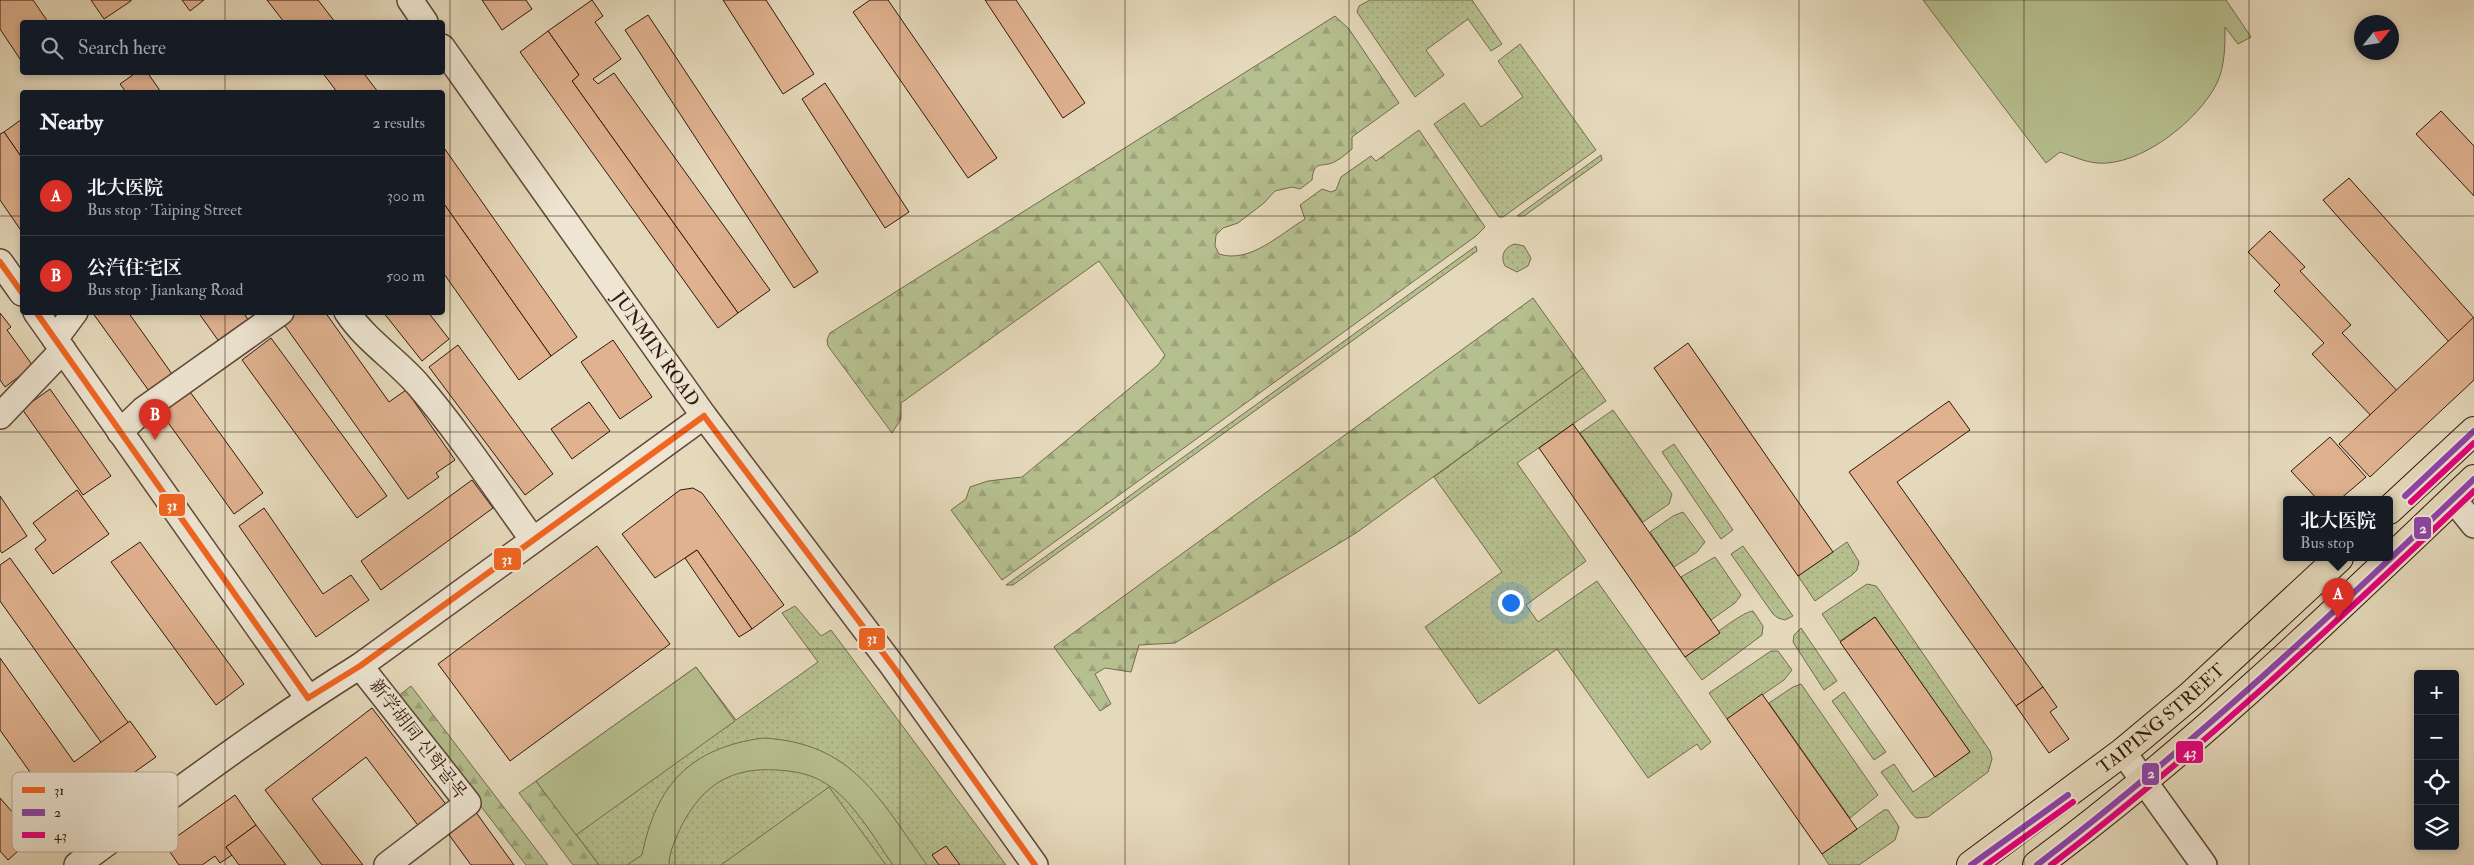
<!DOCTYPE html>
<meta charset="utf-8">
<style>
:root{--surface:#171b24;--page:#242831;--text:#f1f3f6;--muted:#9ea1a6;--line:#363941;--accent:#d93025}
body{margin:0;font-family:"IM FELL Double Pica","Noto Serif SC","Noto Serif KR",serif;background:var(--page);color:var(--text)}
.controls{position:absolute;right:15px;bottom:15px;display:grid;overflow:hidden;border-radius:5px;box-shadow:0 2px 8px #0003}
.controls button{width:45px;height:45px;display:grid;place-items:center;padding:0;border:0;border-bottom:1px solid var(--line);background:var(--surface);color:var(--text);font:25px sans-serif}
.compass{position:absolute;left:2354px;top:15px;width:45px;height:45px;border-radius:50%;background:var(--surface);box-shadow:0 2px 8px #0003;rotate:60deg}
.you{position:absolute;left:1510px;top:602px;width:18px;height:18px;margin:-12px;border:4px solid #fff;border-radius:50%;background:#1a73e8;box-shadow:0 0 0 8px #1a73e833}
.badge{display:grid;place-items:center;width:32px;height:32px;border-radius:50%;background:var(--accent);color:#fff;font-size:16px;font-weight:700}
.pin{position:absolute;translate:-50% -41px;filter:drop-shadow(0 1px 2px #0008)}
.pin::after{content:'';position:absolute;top:26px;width:18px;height:15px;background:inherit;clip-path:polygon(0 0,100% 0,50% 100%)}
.popup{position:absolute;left:2283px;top:496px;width:110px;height:65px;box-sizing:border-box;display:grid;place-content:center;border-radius:5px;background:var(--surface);filter:drop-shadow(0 1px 4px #0005);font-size:16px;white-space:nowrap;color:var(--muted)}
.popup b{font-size:19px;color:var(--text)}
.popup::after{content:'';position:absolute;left:50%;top:100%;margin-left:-10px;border:10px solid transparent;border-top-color:var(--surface)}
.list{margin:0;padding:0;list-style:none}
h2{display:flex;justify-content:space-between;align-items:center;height:65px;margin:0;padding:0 20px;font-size:21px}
h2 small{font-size:16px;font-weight:400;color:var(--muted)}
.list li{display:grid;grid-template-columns:32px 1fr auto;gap:15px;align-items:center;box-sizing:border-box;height:80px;padding:0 20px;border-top:1px solid var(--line)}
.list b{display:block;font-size:19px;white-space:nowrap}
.list p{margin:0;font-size:16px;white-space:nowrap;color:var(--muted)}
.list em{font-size:16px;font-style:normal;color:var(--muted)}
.icon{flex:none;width:28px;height:28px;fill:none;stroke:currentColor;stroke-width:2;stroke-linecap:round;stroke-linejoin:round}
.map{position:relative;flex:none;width:2474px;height:865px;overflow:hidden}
.search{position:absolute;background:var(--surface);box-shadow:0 2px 8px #0003;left:20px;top:20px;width:425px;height:55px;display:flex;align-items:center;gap:12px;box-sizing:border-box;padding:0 18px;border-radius:5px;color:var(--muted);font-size:19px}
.panel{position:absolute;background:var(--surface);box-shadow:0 2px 8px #0003;left:20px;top:90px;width:425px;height:225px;border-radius:5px}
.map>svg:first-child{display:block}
</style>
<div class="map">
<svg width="2474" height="865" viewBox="0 0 2474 865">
<defs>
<pattern id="grass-dots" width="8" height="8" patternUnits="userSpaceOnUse" patternTransform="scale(1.25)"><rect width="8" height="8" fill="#b6bf8f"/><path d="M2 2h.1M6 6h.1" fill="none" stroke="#9da37a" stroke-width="1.8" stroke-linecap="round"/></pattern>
<pattern id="forest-firs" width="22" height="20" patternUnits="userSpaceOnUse" patternTransform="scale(1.25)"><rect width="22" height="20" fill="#b6bf8f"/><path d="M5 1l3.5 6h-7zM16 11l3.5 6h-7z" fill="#9da37a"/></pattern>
</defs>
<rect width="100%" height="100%" fill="#e5d9bb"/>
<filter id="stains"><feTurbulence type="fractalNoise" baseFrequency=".004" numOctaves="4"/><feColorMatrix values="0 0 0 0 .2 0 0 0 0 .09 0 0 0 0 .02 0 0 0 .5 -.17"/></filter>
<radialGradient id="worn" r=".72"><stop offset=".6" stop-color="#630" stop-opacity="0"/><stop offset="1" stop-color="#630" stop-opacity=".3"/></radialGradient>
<g fill="url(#grass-dots)" stroke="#746b4e">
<polygon points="1370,0 1472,0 1502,44 1491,51 1468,19 1426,50 1444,75 1415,97 1357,12 1359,6"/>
<polygon points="1520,44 1596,150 1503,217 1499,217 1434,124 1464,103 1481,127 1523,97 1498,61"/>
<polygon points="1601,155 1602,160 1524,216 1517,216"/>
<path d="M 1515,244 L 1524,246 L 1531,258 L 1528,266 L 1517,272 L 1505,266 C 1500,256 1504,247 1515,244 Z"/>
<polygon points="1476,246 1477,251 1013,585 1006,585"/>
<polygon points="1583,368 1606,401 1517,463 1586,561 1526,605 1538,622 1597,581 1711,742 1701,750 1697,744 1648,778 1557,649 1479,704 1425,627 1502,572 1434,477"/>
<polygon points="1613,410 1672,494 1669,504 1643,522 1580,433"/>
<polygon points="1674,444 1733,530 1721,539 1662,452"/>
<polygon points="1683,512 1705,542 1697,552 1674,567 1650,532 1673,516"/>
<polygon points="1847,542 1859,562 1857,570 1852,575 1815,601 1798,576"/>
<polygon points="1743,546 1793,616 1785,620 1778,618 1773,614 1731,554"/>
<polygon points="1715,557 1741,595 1735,603 1711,620 1681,577"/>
<polygon points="1867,584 1876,586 1880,591 1990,751 1992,759 1988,772 1928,817 1916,818 1912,814 1881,772 1894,764 1913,792 1970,752 1875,617 1840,641 1822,614"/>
<polygon points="795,606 821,636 831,630 1006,865 599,865 536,781 696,667 736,720 818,662 782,613"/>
<path d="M 1753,611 L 1763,626 L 1762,635 L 1702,680 L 1685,657 C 1697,648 1742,611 1753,611 Z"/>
<polygon points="1801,628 1837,681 1824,690 1793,642 1794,635"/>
<polygon points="1771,651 1778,651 1792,670 1784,680 1727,719 1709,693"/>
<polygon points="1801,684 1878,795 1850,818 1769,703 1793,687"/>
<polygon points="1844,692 1886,752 1874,760 1832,701"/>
<polygon points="1884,810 1888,810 1899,827 1895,840 1859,865 1829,865 1822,854"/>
</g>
<g fill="url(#forest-firs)" stroke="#746b4e">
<path d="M 1335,16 L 1349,29 L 1399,103 L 1352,137 L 1352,149 C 1347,153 1342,158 1336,161 C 1323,169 1314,158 1312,180 L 1300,189 L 1292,187 L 1275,191 L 1264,203 L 1238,223 L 1223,228 L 1216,235 L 1215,246 L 1219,254 C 1250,264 1280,234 1305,219 L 1300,205 L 1322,189 L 1331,192 L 1336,190 L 1341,177 L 1371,156 L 1376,161 L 1419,130 L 1485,227 L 1476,236 L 1002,580 L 951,510 L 966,499 L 970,487 L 988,481 L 1022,477 L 1158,365 L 1165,355 L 1099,261 L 901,403 L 901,419 L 892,433 L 828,346 L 827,340 L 830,333 Z"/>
<polygon points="1533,298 1583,368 1356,533 1175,643 1139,645 1131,672 1105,668 1095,674 1111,704 1100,711 1054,647"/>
<polygon points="411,686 548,865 526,865 397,697"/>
<polygon points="536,781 599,865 573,865 519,793"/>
</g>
<g fill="#b6bf8f" stroke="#746b4e">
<path d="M 1923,0 L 2226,0 L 2251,37 L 2238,44 L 2225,27 C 2225,46 2225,66 2217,83 C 2199,120 2140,167 2097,163 C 2085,162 2072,156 2060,152 L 2046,163 Z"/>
<polygon points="696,667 735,721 576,835 536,781"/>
<path d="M 763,738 C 854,743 879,799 927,865 L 893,865 C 875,839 852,799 825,783 C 811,774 794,771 777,770 C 731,767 703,785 682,825 C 676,837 669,852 669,865 L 627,865 L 642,855 C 656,785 690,748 763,738 Z"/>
<polygon points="829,787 886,865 721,865"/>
</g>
<g fill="#e0b290" stroke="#31170c">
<polygon points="0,0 33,0 48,22 22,22 22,62 0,29"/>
<polygon points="91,0 131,0 131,1 104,19"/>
<polygon points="182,0 204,0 190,11"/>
<polygon points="267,0 318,0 335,22 284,22"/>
<polygon points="482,0 526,0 532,9 502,30"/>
<polygon points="592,0 603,16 595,22 621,59 593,79 598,84 614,73 770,290 738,313 572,81 579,75 548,31"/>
<polygon points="723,0 766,0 814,74 783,94"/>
<polygon points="870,0 888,0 997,158 968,178 853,12"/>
<polygon points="985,0 1016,0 1085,103 1063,118"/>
<polygon points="648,15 818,272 794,288 625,30"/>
<polygon points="548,31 579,75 572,81 738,313 718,328 520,52"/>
<polygon points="137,72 147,72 161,92 126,92 120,84"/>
<polygon points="322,72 368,72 365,75 378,92 337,92"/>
<polygon points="825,83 909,212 885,228 802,99"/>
<polygon points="2441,111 2474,146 2474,196 2416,134"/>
<polygon points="22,119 22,158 4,132"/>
<polygon points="4,132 22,158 22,232 0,200 0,134"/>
<polygon points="442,145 577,337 551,356 442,201"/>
<polygon points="2349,178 2474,318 2474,370 2323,200"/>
<polygon points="442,201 551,356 519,380 442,271"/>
<polygon points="2270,231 2305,267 2300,271 2351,325 2342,333 2426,421 2400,446 2312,354 2324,343 2274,291 2280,285 2248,252"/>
<polygon points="92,312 128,312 172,374 149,391"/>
<polygon points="198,312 243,312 249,321 220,343"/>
<polygon points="297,312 325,312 389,402 406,390 455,460 436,473 439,477 408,499 283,323"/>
<polygon points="383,312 428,312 449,339 422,361"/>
<polygon points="0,313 11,327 7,330 33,366 5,387 0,380"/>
<polygon points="2474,317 2474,380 2370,477 2339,444"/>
<polygon points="271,338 387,496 357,518 242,360"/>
<polygon points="613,340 652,397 620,419 581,362"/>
<polygon points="1688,343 1833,552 1798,576 1654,368"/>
<polygon points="458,345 553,474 525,495 429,367"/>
<polygon points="50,389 111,476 83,495 22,409"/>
<polygon points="188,389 263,493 234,514 159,410"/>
<polygon points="1949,401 1970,430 1897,482 2043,687 2016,706 1849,472"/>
<polygon points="589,402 610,431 572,459 551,429"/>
<polygon points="1573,424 1720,633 1685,657 1539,448"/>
<polygon points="2330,437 2366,477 2339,500 2318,500 2291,471"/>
<polygon points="472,480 493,508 381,590 361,561"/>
<polygon points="693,488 702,493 784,605 752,629 697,550 655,578 622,534 680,490"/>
<polygon points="77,490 109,534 53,574 35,549 46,540 33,523"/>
<polygon points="0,496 27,536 2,553 0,550"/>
<polygon points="264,508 323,594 351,575 369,600 316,637 239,526"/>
<polygon points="140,542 244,684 216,705 111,562"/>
<polygon points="597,546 670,644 510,761 438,664"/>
<polygon points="697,550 752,629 739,637 685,558"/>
<polygon points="10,558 150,753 123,773 0,601 0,565"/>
<polygon points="1875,617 1970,752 1935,777 1840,642"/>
<polygon points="0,658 74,762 130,721 156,757 65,821 0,730"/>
<polygon points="2043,687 2057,707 2050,712 2069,739 2049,753 2016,706"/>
<polygon points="1762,694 1857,829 1822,854 1727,719"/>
<polygon points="372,708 448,807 420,828 366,757 312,799 363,865 322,865 265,790"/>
<polygon points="235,795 256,825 226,847 232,855 220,863 215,856 202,865 179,865 165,845"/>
<polygon points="0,798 34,837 8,860 0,851"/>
<polygon points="475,811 514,865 471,865 447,832"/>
<polygon points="256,825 286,865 239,865 226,847"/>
<polygon points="946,846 960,865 939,865 932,855"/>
</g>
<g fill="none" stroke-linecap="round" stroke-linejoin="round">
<g stroke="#5e4838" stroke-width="28">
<g id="minor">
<polyline points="410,0 425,22"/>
<path id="s1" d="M 442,47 L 704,416 L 892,665 L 1035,865"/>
<polyline points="0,262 22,293"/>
<polyline points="36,312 308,698"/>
<path d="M 347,312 C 366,341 397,360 419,386 C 460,434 496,489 533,540"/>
<polyline points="55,339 75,312"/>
<polyline points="0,416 63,350"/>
<polyline points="120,432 143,410 281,312"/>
<polyline points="2453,499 2474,525"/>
<polyline points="360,666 468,803 387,865"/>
<polyline points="2123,752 2204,865"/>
<path d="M 77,865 C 170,797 262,727 360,666 L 704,416"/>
</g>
</g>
<g stroke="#31170c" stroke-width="30">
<g id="major">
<polyline points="2389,510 2474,431"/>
<path id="s2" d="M 1971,865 L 2123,752 L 2190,696 L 2339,558"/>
<path d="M 2037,865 C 2193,749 2334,613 2474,479"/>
</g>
</g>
<use href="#minor" stroke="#eee6d3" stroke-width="25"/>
<use href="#major" stroke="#e5d9bb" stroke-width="28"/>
<g stroke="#eee6d3" stroke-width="10">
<g id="bus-1">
<polyline points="0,262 22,293"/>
<polyline points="36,312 308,698"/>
<polyline points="704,416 892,665 1035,865"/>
<polyline points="308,698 360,666 704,416"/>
</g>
</g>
<g stroke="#eee6d3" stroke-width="10">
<g id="bus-2">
<polyline points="2405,496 2474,431"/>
<polyline points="1971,865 2068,795"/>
<path d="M 2037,865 C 2192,746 2333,614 2474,479"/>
</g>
</g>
<g stroke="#eee6d3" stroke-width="10">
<g id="bus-3">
<polyline points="2411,502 2474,443"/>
<polyline points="1986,865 2073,802"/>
<path d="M 2051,865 C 2201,750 2338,621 2474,491"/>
</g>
</g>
<use href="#bus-1" stroke="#f26522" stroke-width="6"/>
<use href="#bus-2" stroke="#8e44ad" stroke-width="6"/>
<use href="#bus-3" stroke="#e5007d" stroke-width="6"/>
</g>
<path fill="none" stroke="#31170c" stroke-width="1" stroke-opacity="0.55" d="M 225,0 L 225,22M 450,0 L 450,865M 675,0 L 675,865M 900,0 L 900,865M 1125,0 L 1125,865M 1349,0 L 1349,865M 1574,0 L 1574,865M 1799,0 L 1799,865M 2024,0 L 2024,865M 2249,0 L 2249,865M 225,72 L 225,92M 0,216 L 22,216M 442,216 L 2474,216M 225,312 L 225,865M 0,432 L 2474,432M 0,649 L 2474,649"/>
<g text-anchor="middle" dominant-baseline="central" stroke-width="4.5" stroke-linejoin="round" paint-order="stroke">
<g font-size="18" fill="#31170c" stroke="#eee6d3">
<text stroke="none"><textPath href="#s1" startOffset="370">JUNMIN ROAD</textPath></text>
<text stroke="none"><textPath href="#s2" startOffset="240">TAIPING STREET</textPath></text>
<text transform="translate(418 739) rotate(52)">新学胡同 신학골목</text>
</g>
</g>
<rect x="12" y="772" width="166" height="80" rx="8" fill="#eee6d3" stroke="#b5a897" stroke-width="1"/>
<rect x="22" y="787" width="23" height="6" fill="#f26522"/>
<rect x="22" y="809" width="23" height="7" fill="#8e44ad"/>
<rect x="22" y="832" width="23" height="6" fill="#e5007d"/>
<g font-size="14" fill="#31170c">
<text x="54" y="795">31</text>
<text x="54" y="817">2</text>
<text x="54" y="840">43</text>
</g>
<g stroke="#eee6d3" stroke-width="2">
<rect x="158" y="493" width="28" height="24" rx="5" fill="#f26522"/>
<rect x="2413" y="516" width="19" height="24" rx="5" fill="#8e44ad"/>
<rect x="493" y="547" width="29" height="24" rx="5" fill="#f26522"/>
<rect x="858" y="627" width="28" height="24" rx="5" fill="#f26522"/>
<rect x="2175" y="740" width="29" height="24" rx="5" fill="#e5007d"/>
<rect x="2141" y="762" width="19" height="24" rx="5" fill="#8e44ad"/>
</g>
<g font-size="14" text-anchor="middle" font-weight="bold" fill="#fff">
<text x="172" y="510">31</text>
<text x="2423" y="533">2</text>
<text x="507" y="564">31</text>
<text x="872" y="643">31</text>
<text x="2190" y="757">43</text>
<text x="2151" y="778">2</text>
</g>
<rect width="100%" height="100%" filter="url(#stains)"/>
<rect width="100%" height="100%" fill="url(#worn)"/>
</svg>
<div class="controls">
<button>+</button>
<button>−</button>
<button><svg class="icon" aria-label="locate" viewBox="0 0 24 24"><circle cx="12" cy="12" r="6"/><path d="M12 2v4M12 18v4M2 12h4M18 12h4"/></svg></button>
<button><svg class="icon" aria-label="layers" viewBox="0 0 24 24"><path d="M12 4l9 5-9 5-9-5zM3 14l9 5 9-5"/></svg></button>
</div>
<svg class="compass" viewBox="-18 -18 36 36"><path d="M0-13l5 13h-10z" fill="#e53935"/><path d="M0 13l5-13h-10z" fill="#9ea1a6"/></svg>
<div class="you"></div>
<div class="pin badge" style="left:2338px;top:619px">A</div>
<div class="popup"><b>北大医院</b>Bus stop</div>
<div class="pin badge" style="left:155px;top:440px">B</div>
<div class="search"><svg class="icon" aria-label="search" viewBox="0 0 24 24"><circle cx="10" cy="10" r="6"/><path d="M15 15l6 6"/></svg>Search here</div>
<section class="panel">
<h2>Nearby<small>2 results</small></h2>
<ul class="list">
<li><span class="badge">A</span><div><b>北大医院</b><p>Bus stop · Taiping Street</p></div><em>300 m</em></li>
<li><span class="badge">B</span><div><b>公汽住宅区</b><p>Bus stop · Jiankang Road</p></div><em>500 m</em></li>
</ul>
</section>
</div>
